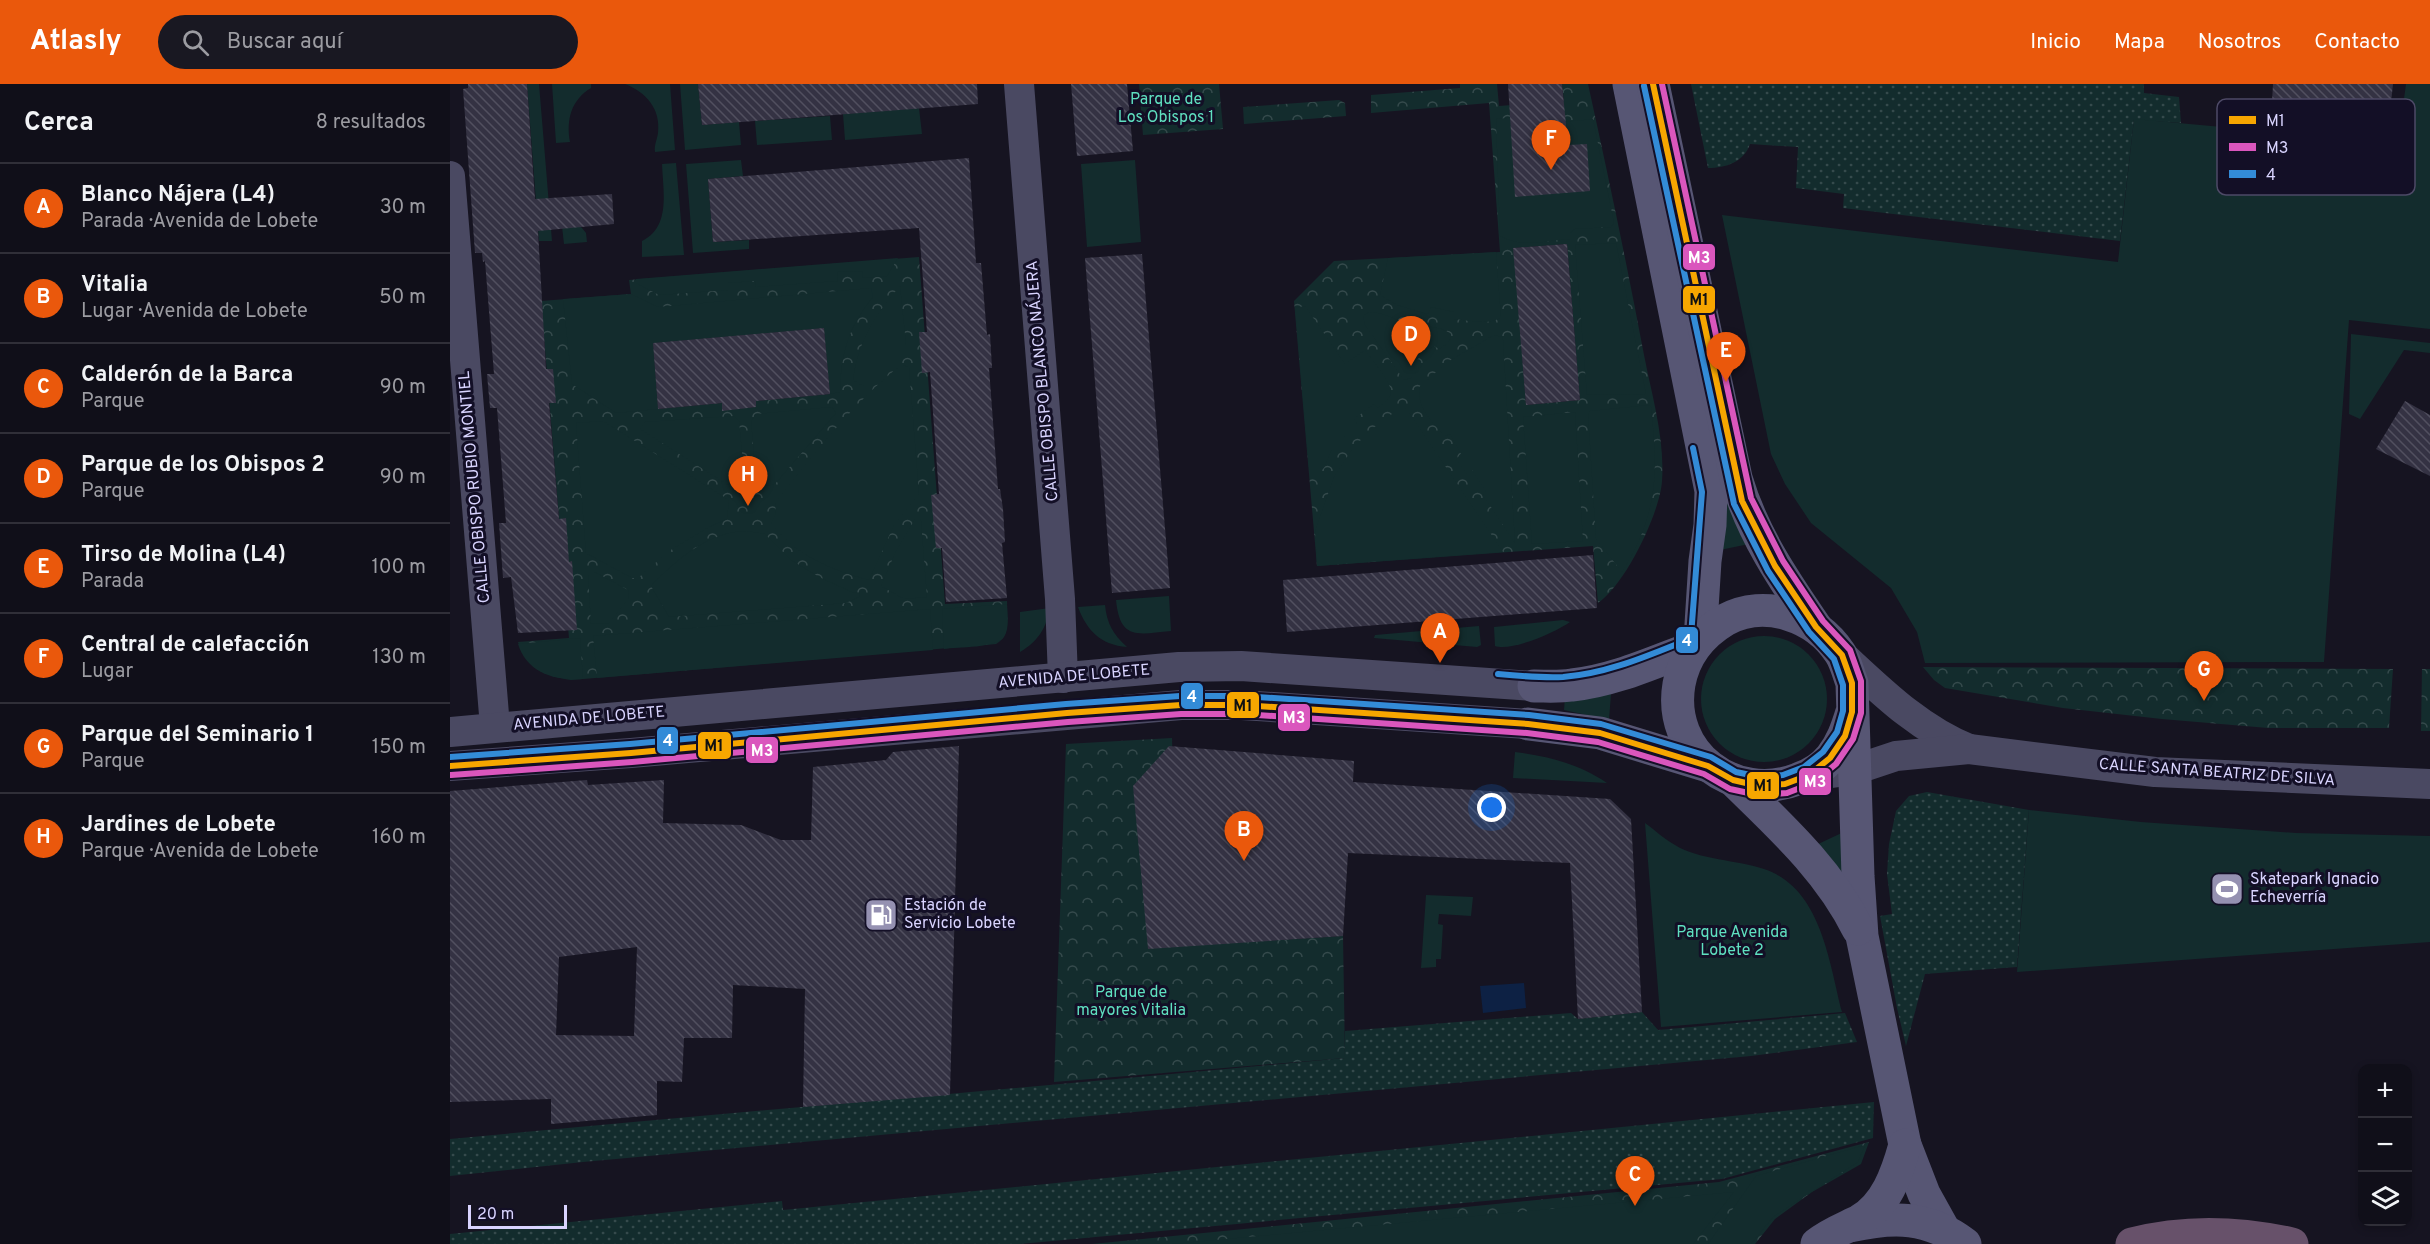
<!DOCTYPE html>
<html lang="es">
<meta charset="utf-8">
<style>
:root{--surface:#100f19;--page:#191822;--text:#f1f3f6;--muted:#9c9ca2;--line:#302f38;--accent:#ea580c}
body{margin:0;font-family:Overpass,sans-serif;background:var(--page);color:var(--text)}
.controls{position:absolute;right:18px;bottom:18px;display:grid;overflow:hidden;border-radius:12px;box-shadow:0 3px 9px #0003}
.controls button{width:54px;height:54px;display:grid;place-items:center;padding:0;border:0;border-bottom:2px solid var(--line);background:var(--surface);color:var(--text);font:30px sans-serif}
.scale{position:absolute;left:18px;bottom:15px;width:99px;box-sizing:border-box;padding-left:6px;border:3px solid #d9d4ff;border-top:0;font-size:16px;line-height:21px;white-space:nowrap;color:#d9d4ff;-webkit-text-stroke:4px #130f26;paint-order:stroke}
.you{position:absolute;left:1042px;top:724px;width:21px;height:21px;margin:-15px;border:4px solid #fff;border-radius:50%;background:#1a73e8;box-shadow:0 0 0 9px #1a73e833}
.badge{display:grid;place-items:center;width:39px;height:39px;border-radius:50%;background:var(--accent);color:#fff;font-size:20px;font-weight:700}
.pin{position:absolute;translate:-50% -50px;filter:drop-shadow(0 2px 3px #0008)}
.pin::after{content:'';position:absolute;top:32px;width:21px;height:18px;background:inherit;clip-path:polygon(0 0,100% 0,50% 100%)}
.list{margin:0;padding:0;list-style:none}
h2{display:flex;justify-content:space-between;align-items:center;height:78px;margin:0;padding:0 24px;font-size:26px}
h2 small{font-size:20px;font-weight:400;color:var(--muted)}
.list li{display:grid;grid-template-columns:39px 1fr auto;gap:18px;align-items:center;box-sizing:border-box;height:90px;padding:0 24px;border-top:2px solid var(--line)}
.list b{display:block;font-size:22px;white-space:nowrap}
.list p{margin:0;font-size:20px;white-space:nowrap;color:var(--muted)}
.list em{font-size:20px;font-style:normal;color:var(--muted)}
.icon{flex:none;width:33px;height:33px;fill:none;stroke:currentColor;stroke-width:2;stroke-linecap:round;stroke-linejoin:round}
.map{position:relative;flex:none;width:1980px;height:1160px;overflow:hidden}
header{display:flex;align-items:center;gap:36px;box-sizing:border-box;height:84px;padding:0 30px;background:var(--accent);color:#fff}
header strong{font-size:28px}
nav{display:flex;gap:33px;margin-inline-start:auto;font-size:21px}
.search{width:420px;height:54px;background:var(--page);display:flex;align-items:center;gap:15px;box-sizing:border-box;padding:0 21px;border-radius:33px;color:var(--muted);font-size:22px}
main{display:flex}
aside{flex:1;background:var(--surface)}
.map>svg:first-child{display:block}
</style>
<header>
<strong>Atlasly</strong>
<div class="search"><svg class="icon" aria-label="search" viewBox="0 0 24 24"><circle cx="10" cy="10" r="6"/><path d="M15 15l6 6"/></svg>Buscar aquí</div>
<nav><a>Inicio</a><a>Mapa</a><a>Nosotros</a><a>Contacto</a></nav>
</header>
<main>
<aside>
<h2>Cerca<small>8 resultados</small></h2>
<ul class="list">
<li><span class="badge">A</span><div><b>Blanco Nájera (L4)</b><p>Parada · Avenida de Lobete</p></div><em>30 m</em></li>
<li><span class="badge">B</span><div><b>Vitalia</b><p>Lugar · Avenida de Lobete</p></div><em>50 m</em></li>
<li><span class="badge">C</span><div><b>Calderón de la Barca</b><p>Parque</p></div><em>90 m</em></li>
<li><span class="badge">D</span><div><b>Parque de los Obispos 2</b><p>Parque</p></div><em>90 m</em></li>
<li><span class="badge">E</span><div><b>Tirso de Molina (L4)</b><p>Parada</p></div><em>100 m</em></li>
<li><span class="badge">F</span><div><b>Central de calefacción</b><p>Lugar</p></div><em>130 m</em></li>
<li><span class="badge">G</span><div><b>Parque del Seminario 1</b><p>Parque</p></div><em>150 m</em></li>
<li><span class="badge">H</span><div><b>Jardines de Lobete</b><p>Parque · Avenida de Lobete</p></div><em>160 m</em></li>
</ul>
</aside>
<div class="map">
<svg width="1980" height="1160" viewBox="0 0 1980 1160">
<defs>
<pattern id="grass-dots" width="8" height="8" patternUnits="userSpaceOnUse" patternTransform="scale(1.5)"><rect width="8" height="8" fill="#132c2d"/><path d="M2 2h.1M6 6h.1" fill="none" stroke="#354a4c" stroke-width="1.8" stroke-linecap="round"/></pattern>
<pattern id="park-crowns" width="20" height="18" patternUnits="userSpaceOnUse" patternTransform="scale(1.5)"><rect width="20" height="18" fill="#132c2d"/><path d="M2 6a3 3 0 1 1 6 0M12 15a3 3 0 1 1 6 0" fill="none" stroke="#354a4c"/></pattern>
<pattern id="building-back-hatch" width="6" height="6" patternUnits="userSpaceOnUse" patternTransform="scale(1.5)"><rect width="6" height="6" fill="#343243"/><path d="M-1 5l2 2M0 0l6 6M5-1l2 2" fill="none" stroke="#514f5f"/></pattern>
</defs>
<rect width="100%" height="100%" fill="#161421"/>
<g fill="url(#grass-dots)">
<path d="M 1241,0 L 1694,0 L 1694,9 L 1729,13 L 1731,39 L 1684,36 L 1670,157 L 1393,124 L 1394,110 L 1346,104 L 1348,63 L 1300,60 C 1294,78 1276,84 1258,84 Z"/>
<polygon points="1477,708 1579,726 1567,883 1475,890 1456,962 1447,924 1430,832 1442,830 1437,790 1439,760 1446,727 1459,712"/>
<path d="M 1192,928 L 1208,946 L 1395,929 L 1407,958 L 1301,972 L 133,1078 L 0,1092 L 0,1055 C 298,1027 597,1002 895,974 L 895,947 L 1121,929 L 1128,935 Z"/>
<polygon points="1424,1018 1423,1054 1272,1095 570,1160 0,1160 0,1150 332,1117 333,1126"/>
</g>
<g fill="url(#park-crowns)" fill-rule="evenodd">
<polygon points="689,0 769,0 773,45 693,51"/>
<path d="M 1010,0 L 1047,0 L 1049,22 L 1114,17 L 1112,0 L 1138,0 C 1158,90 1177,181 1194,271 C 1202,312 1215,355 1212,397 C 1210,429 1175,501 1148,519 L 1143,462 L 867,482 L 844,217 L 884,177 L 1050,168 L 1039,19 L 921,29 L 921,11 L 1010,4 ZM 1117,160 L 1130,316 L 1076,321 L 1064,164 Z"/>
<polygon points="889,16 895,19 896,32 794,40 793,23"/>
<path d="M 469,173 L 495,520 L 557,517 C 557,533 561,551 546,560 L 121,596 C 96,592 76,585 68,558 L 119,554 L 91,217 L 181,210 L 179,196 ZM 374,244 L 380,310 L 306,317 L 306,323 L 272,326 L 272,319 L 208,325 L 203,259 Z"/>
<polygon points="1473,583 1943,585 1939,644 1818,644 1712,635 1613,624 1495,604 1484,596"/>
<polygon points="1972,585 1980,585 1980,647 1971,647"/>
<polygon points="722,654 727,862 893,852 895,974 604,998 616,660"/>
<polygon points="1419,1058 1411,1080 1362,1108 1325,1135 1305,1160 642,1160 1269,1098"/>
</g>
<g fill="#132c2d">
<polygon points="77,0 89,0 102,157 89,157"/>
<path d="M 102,0 L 141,0 L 141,4 C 121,16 116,36 120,58 L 106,59 Z"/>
<path d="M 175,0 L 220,0 L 225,66 L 205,68 C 204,61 207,56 208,49 C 211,25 196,8 175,0 Z"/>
<polygon points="230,0 248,0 252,41 289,38 291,61 235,66"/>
<polygon points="1956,0 1980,0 1980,245 1899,236 1874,578 1475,579 1467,548 1441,504 1361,439 1335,400 1321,370 1272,131 1668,178 1684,35 1948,59"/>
<polygon points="469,24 472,50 395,56 393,30"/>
<path d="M 1113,29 L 1114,38 L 1143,35 L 1164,139 L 1161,143 L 1125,145 L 1120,149 L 1120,155 C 1095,157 1072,164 1050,152 L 1046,35 Z"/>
<polygon points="380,32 382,56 307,61 305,37"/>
<polygon points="291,76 293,92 258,95 263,158 299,156 299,165 243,169 236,80"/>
<polygon points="685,76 691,158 637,163 631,80"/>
<path d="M 226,79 L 234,171 L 192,173 L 192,157 C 221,143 213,107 212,80 Z"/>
<polygon points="109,116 136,149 137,158 114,160"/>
<polygon points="1166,159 1196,310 1137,311 1125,161"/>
<path d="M 1046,168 L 1051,233 C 1040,242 1018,236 1004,235 L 1004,228 L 981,223 L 978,230 L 947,221 L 930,211 L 938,174 Z"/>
<polygon points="448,174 437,192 413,194 412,187 387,188 388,197 306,203 305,197 278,199 278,206 209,211 186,199 186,195"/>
<path d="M 450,202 L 456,260 L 413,302 L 403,296 C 408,257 425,231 450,202 Z"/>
<path d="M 421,204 L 423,213 C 398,243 391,270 390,308 L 380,310 L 374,244 L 203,259 L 208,325 L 166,329 L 122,300 L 113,215 L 181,210 L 208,223 Z"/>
<path d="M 855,222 L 895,280 L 915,266 C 921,275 942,298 941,309 C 940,315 932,320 928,324 L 924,320 L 904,335 L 907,339 L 881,367 L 874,384 L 869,388 L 862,388 L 859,385 L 845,224 Z"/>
<path d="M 919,228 C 934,228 945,236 959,240 C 973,243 989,241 1001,250 C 1001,258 996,261 989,265 L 984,262 L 964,278 L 969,284 L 961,294 L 954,296 L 915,241 L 913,232 Z"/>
<polygon points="1901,250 1980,259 1980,269 1954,266 1910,335 1899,330"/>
<path d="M 1044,251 L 1052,253 L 1053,256 L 1065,459 L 1033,411 L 1036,407 L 1022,386 L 1017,390 L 1006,375 L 1011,370 L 1000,350 L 995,352 C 983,339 965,322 970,302 L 999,277 Z"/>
<path d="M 452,280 L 459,284 L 469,410 L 444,441 L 419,496 C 381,486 345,471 321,439 L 326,429 L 325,419 C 364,370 403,319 452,280 Z"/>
<path d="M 1199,321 L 1201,323 C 1208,389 1209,428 1172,488 L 1146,455 L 1138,330 L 1140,327 Z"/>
<polygon points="382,323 386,329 325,400 319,402 309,400 306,393 301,337 306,330"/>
<polygon points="950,324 955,324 960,330 1053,468 867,482 865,447 884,393 901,367 918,348"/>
<polygon points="1125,328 1133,457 1082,460 1073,333"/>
<polygon points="284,332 289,337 295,400 286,406 190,345 195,338"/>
<polygon points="153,337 279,416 277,435 259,443 219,467 188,494 182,494 136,469 126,339"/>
<polygon points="1274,394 1299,460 1270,466"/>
<polygon points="465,435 470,435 471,437 477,513 454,515 431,502 446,467"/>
<path d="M 297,447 L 315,450 L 341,476 L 369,493 L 402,508 L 410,509 L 409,513 L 396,519 L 219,533 L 201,502 C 226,476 259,447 297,447 Z"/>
<polygon points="143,487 178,506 179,514 159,539 141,540 138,491"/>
<path d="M 719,512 L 721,547 C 688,550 670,557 666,516 Z"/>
<path d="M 557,520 C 557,530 560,544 554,553 C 548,564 507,563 494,565 L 492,525 Z"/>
<path d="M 655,521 C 657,540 663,550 677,563 C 651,561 637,547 628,523 Z"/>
<path d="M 600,524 C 596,545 588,557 570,568 L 570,528 Z"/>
<polygon points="480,525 483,566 147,594 143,552"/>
<path d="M 1113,536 L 1120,538 C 1106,548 1061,568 1045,562 L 1044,543 Z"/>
<polygon points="1029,542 1031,561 1027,563 924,554 925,551"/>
<circle cx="1314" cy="615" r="63"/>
<path d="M 130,554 L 133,595 C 105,597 77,589 68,560 Z"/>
<polygon points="1161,610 1159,636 1114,626 1115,613"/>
<path d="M 1065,668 C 1098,672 1129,680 1157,699 L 1063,694 Z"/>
<polygon points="1579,726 1691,738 1846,749 1980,752 1980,858 1567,888"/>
<path d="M 1195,739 C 1205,746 1214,755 1225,761 C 1249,776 1288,776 1314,785 C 1371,804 1379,877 1392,928 L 1211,943 Z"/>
<polygon points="1400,745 1392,797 1364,762"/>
<polygon points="976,811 1023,813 1021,832 989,830 988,840 993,841 991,875 986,875 986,883 971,884"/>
<polygon points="1415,1061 1408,1078 1323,1133 1301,1160 1258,1160 1306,1092"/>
<polygon points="1284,1108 1243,1160 722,1160"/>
</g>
<polygon fill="#0d2144" points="1074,899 1076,924 1033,929 1030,902"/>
<g fill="url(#building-back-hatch)" fill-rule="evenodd">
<polygon points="18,0 77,0 85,115 162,110 164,140 88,147 96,285 103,285 106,319 99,319 109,435 116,434 119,478 122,477 127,546 68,549 61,493 53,494 49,439 56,439 47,324 40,324 37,290 44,290 35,177 33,178 32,169 25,169 13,5 18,4"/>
<polygon points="248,0 527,0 528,20 252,41"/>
<polygon points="621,0 677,0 683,67 627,72"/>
<polygon points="1058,0 1112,0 1118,61 1137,60 1140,107 1065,113"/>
<polygon points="1823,0 1943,0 1939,37 1876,30 1876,24 1822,18"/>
<polygon points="519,74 526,179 531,179 537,251 540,250 542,284 539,284 548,405 550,405 553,425 555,458 552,459 557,514 496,518 492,464 486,464 481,411 489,410 480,288 472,289 469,248 477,248 469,144 263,158 258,95"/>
<polygon points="1117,160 1130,316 1076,321 1063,164"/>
<polygon points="692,170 720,504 662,509 635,174"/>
<polygon points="374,244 380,310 306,317 306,323 272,327 272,319 208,325 203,259"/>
<polygon points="1955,317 1980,331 1980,392 1926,365"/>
<polygon points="1143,471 1147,524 837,548 833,496"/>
<path d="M 509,662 L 500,1011 L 353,1023 L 355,905 L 283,901 L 282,954 L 234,954 L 232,998 L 207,997 L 207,1031 L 101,1040 L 101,1015 L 0,1018 L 0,707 L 137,696 L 138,701 L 214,696 L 213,739 L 291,741 L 331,756 L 361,756 L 363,683 L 436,676 L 443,668 ZM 187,863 L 184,952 L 106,951 L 109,873 Z"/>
<polygon points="719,662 904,677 903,698 1160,715 1181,735 1192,928 1128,935 1120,779 898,769 893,852 698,865 683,702"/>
</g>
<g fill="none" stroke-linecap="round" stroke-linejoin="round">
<g stroke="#4a4962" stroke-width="30">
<polyline points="569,0 610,515 613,594"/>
<polyline points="0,92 45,643"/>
<path d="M 1392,571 C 1431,607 1469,645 1519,665"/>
<polyline points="0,648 729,583 791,582 1084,602"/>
<polyline points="0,682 181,669 731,621 792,621 1078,640"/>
<polyline points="1382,689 1404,686 1446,672 1519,665 1705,688 1980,700"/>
</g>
<g stroke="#575674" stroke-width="33">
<polyline points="1179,0 1261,407 1260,441 1255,477 1250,556"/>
<path d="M 1203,0 L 1286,394 C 1302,449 1333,495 1366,543"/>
<path d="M 1084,602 C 1097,602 1109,603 1122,601 C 1163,597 1204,578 1242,564"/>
<path d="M 1402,628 C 1397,644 1392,659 1381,673 C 1373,683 1360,691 1348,695 C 1284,720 1217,669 1229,600 C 1234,572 1250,551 1275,536 C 1315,514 1366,532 1390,569 C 1396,578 1398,589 1402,599 L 1408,792 L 1412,852 L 1455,1061 L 1474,1110 L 1494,1146"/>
<polyline points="1078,640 1150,649 1258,682"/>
<path d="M 1283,696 C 1330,742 1379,786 1408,845"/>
<path d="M 1400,1142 C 1444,1132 1478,1132 1515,1160"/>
<path d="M 1367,1160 C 1379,1150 1395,1144 1409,1137 C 1436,1122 1447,1090 1455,1061"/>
</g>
<path stroke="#67516a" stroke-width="33" d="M 1682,1160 C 1736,1146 1788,1148 1842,1160"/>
<g stroke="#130f26" stroke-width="10">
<polyline id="bus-1" points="0,682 181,669 617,629 731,621 792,621 1078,640 1150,649 1258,682 1283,696 1309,702 1335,700 1359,691 1380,674 1395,652 1402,628 1402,599 1392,571 1366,543 1325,482 1292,417 1203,0"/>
</g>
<g stroke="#130f26" stroke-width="10">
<polyline id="bus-2" points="1,691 182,678 618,638 731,630 792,630 1077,649 1148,658 1254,690 1280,705 1308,711 1337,709 1363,699 1386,680 1403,655 1411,629 1411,597 1400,566 1373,537 1333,477 1301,414 1212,0"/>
</g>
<g stroke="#130f26" stroke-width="10">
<g id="bus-3">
<path d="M 1048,590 C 1069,592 1091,594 1113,593 C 1156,590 1197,572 1237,556 L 1241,552 L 1252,408 L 1243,364"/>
<polyline points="0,673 180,660 616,620 730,612 792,612 1079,631 1151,640 1261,673 1286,688 1310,693 1333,691 1354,683 1373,668 1387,648 1393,627 1393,601 1384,575 1359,548 1318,487 1284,420 1194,2"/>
</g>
</g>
<use href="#bus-1" stroke="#f7a600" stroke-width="6"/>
<use href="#bus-2" stroke="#da56bd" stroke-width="6"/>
<use href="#bus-3" stroke="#338bd7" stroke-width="6"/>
</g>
<defs>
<g id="stadium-square" transform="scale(1.725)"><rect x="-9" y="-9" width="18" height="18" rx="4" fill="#9591b1" stroke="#130f26"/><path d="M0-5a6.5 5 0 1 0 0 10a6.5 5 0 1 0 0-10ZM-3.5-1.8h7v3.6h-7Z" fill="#fff"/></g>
<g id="fuel-square" transform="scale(1.725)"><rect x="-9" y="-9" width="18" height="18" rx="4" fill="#9591b1" stroke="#130f26"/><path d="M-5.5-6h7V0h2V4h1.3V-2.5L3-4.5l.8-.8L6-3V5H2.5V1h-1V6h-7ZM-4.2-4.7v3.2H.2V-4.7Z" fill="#fff"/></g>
</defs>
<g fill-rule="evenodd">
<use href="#stadium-square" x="1777" y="805"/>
<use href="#fuel-square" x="431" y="831"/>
</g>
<g text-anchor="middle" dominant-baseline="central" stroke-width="6" stroke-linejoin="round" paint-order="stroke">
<g font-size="16" fill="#5fe0c0" stroke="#130f26">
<text x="716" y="16">Parque de<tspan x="716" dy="18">Los Obispos 1</tspan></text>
<text x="1282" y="849">Parque Avenida<tspan x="1282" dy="18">Lobete 2</tspan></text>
<text x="681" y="909">Parque de<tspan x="681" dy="18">mayores Vitalia</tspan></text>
</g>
<g font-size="16" fill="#d9d4ff" stroke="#130f26">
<text transform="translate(593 297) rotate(-95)">CALLE OBISPO BLANCO NÁJERA</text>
<text transform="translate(25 403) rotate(-95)">CALLE OBISPO RUBIO MONTIEL</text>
<text transform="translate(624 593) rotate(-5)">AVENIDA DE LOBETE</text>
<text transform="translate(139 635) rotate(-5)">AVENIDA DE LOBETE</text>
<text transform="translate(1767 689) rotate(4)">CALLE SANTA BEATRIZ DE SILVA</text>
</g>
<g font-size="16" fill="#d9d4ff" stroke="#130f26" text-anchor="start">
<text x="1800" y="796">Skatepark Ignacio<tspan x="1800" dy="18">Echeverría</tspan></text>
<text x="454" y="822">Estación de<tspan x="454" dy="18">Servicio Lobete</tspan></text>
</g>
</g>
<rect x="1767" y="15" width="198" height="96" rx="9" fill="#130f26" stroke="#4e4a67" stroke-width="1.5"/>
<rect x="1779" y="32" width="27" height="8" fill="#f7a600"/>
<rect x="1779" y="59" width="27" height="8" fill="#da56bd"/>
<rect x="1779" y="86" width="27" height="8" fill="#338bd7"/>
<g font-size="16" fill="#d9d4ff">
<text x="1816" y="42">M1</text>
<text x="1816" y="69">M3</text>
<text x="1816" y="96">4</text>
</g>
<g stroke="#130f26" stroke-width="2">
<rect x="1232" y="159" width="34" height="28" rx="6" fill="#da56bd"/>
<rect x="1232" y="201" width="34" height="29" rx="6" fill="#f7a600"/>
<rect x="1225" y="542" width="24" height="28" rx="6" fill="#338bd7"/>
<rect x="730" y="598" width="24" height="28" rx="6" fill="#338bd7"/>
<rect x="776" y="607" width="34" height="28" rx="6" fill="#f7a600"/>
<rect x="827" y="619" width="34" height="29" rx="6" fill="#da56bd"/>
<rect x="206" y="642" width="23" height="29" rx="6" fill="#338bd7"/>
<rect x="247" y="647" width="35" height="29" rx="6" fill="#f7a600"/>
<rect x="295" y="652" width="34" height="28" rx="6" fill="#da56bd"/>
<rect x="1348" y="683" width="34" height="29" rx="6" fill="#da56bd"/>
<rect x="1296" y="687" width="34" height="29" rx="6" fill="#f7a600"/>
</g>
<g font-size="16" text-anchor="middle" font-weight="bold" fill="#fff">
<text x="1249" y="179">M3</text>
<text x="1237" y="562">4</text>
<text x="742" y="618">4</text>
<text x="844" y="639">M3</text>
<text x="218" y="662">4</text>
<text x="312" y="672">M3</text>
<text x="1365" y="703">M3</text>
</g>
<g font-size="16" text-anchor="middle" font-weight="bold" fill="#111">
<text x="1249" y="221">M1</text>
<text x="793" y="627">M1</text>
<text x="264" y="667">M1</text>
<text x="1313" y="707">M1</text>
</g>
</svg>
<div class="controls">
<button>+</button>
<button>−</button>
<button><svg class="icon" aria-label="layers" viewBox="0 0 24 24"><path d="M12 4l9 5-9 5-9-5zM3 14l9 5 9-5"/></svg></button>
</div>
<div class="scale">20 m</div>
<div class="you"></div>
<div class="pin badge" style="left:990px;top:579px">A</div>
<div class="pin badge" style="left:794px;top:777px">B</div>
<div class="pin badge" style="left:1185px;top:1122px">C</div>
<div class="pin badge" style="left:961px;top:282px">D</div>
<div class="pin badge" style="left:1276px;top:298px">E</div>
<div class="pin badge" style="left:1101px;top:86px">F</div>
<div class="pin badge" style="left:1754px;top:617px">G</div>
<div class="pin badge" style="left:298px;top:422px">H</div>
</div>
</main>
